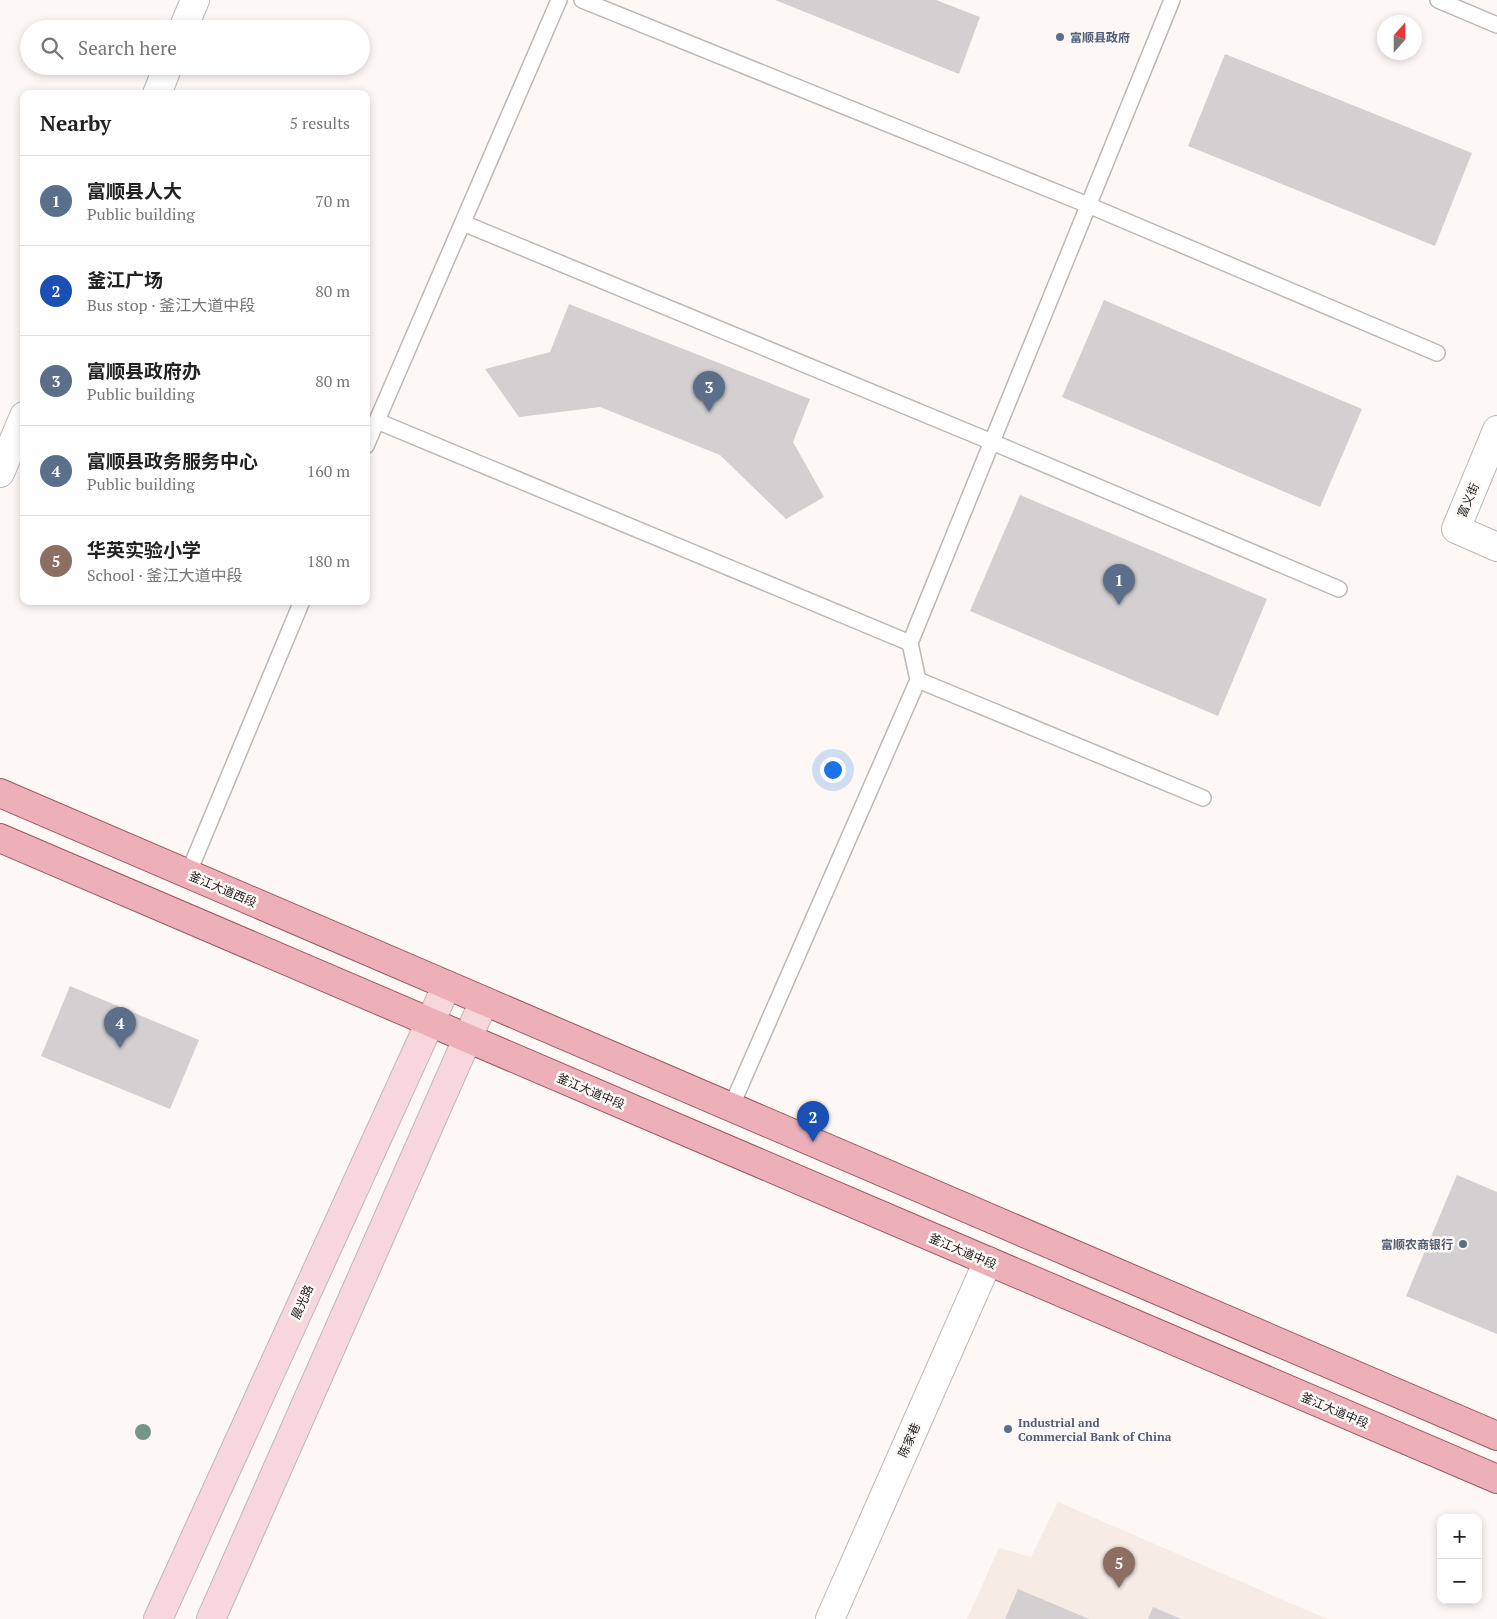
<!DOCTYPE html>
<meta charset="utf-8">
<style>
:root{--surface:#fff;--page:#f6f6f6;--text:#222;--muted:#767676;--line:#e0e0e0;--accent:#7c3aed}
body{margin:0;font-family:"PT Serif","Noto Sans SC",serif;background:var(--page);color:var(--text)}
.controls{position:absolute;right:15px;bottom:15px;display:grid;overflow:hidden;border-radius:10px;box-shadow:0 2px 8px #0003}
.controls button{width:45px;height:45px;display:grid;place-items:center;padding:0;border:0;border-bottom:1px solid var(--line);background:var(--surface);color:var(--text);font:25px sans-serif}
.compass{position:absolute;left:1377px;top:15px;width:45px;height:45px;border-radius:50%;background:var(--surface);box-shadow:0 2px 8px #0003;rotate:21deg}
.you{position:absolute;left:832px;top:769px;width:18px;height:18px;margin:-12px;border:4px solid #fff;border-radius:50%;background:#1a73e8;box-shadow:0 0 0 8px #1a73e833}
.badge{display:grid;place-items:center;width:32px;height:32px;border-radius:50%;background:var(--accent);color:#fff;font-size:16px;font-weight:700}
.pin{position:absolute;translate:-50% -41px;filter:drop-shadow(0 1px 2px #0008)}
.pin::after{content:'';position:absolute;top:26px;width:18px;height:15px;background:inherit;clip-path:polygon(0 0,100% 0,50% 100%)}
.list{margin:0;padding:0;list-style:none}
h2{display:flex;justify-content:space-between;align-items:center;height:65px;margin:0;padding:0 20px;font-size:21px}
h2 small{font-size:16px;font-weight:400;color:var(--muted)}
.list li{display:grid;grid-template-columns:32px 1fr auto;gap:15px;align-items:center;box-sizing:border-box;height:90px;padding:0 20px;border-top:1px solid var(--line)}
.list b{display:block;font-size:19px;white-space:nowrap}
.list p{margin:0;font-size:16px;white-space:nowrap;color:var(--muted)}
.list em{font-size:16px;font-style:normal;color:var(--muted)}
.icon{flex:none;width:28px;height:28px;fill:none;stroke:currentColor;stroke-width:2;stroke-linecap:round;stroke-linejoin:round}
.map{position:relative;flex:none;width:1497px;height:1619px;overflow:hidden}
.search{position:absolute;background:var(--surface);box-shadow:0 2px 8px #0003;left:20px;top:20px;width:350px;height:55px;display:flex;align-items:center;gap:12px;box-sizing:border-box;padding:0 18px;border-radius:28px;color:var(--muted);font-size:19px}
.panel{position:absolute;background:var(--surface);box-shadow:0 2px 8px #0003;left:20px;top:90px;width:350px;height:515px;border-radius:10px}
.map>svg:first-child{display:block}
</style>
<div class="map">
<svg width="1497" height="1619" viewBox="0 0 1497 1619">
<rect width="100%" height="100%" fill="#fdf8f6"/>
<polygon fill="#f6ebe5" points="1058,1502 1327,1619 967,1619 999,1548 1031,1557"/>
<g fill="#d4cfd0">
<polygon points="775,0 936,0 980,17 959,74"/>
<polygon points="1225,54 1472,153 1435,246 1188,146"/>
<polygon points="1104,300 1362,409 1320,507 1062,397"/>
<polygon points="569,304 810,399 793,442 824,497 786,519 720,455 600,407 519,417 485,369 550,352"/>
<polygon points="1020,495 1267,599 1218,716 970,611"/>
<polygon points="70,986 199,1040 170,1109 41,1056"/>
<polygon points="1457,1175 1497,1192 1497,1334 1406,1296"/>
<polygon points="1018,1589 1089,1619 1005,1619"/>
<polygon points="1153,1607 1181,1619 1148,1619"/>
</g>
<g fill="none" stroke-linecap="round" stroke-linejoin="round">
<g stroke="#bdb8b6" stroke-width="18">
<g id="service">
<polyline points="582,0 1088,205 1437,353"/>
<polyline points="1438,0 1497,25"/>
<polyline points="463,223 992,442 1339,589"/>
<polyline points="377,421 910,643"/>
<polyline points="366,446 559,0"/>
<polyline points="918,680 1203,798"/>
<polyline points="188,874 302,601"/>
<polyline points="731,1107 918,680 910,643 1172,0"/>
</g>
</g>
<g stroke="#bdb8b6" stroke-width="30">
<g id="minor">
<polyline points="183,29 195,0"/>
<polyline points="157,94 168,66"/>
<polyline points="1497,430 1456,529 1497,547"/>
<polyline points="0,473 24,416"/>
<polyline points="830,1619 988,1261"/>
</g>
</g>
<g stroke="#bdb8b6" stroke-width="30">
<g id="secondary">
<polyline points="158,1619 447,985"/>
<polyline points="211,1619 484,1001"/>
</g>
</g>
<g stroke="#9d5861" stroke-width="30">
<g id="primary">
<polyline points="0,793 1497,1436"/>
<polyline points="0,838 1497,1479"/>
</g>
</g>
<use href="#service" stroke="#fff" stroke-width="15"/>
<use href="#minor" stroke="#fff" stroke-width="28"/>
<use href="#secondary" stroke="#f7d7dc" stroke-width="28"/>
<use href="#primary" stroke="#eeb0b8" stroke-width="28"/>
</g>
<circle fill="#729789" cx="143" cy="1432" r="8"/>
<g fill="#5c6f8a" stroke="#fdf8f6" stroke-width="2">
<circle cx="1060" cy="37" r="5"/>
<circle cx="1463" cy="1244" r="5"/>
<circle cx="1008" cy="1429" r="5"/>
</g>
<g text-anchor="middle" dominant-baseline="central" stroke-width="5" stroke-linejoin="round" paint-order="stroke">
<g font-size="12" font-weight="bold" fill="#4e5e75" stroke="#fdf8f6" text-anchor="start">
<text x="1070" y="37">富顺县政府</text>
<text x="1453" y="1244" text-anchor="end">富顺农商银行</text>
<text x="1018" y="1422">Industrial and<tspan x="1018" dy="14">Commercial Bank of China</tspan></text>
</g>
<g font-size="12" fill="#1a1817" stroke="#fdf8f6">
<text transform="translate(1468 500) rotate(-67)">富义街</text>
<text transform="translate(223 889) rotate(23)">釜江大道西段</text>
<text transform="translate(591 1091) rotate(23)">釜江大道中段</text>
<text transform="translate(963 1251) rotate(23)">釜江大道中段</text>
<text transform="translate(302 1302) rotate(-66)">晨光路</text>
<text transform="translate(1335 1410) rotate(23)">釜江大道中段</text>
<text transform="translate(909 1440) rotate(-66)">陈家巷</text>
</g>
</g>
</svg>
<div class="controls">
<button>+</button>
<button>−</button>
</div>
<svg class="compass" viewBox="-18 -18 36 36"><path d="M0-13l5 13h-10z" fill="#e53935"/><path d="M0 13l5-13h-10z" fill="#767676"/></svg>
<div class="you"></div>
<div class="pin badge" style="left:1119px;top:605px;background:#5c6f8a">1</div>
<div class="pin badge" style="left:813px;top:1142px;background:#1a4fb4">2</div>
<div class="pin badge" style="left:709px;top:412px;background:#5c6f8a">3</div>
<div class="pin badge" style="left:120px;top:1048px;background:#5c6f8a">4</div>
<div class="pin badge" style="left:1119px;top:1588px;background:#8d6e63">5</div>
<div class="search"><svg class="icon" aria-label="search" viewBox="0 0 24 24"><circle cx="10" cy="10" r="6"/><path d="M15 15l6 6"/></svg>Search here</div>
<section class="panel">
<h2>Nearby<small>5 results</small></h2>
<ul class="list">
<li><span class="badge" style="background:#5c6f8a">1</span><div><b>富顺县人大</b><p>Public building</p></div><em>70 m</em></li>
<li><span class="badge" style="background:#1a4fb4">2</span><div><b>釜江广场</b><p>Bus stop · 釜江大道中段</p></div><em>80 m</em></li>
<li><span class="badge" style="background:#5c6f8a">3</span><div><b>富顺县政府办</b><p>Public building</p></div><em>80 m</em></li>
<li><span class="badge" style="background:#5c6f8a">4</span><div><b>富顺县政务服务中心</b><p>Public building</p></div><em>160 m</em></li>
<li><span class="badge" style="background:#8d6e63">5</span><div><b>华英实验小学</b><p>School · 釜江大道中段</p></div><em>180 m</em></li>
</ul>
</section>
</div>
